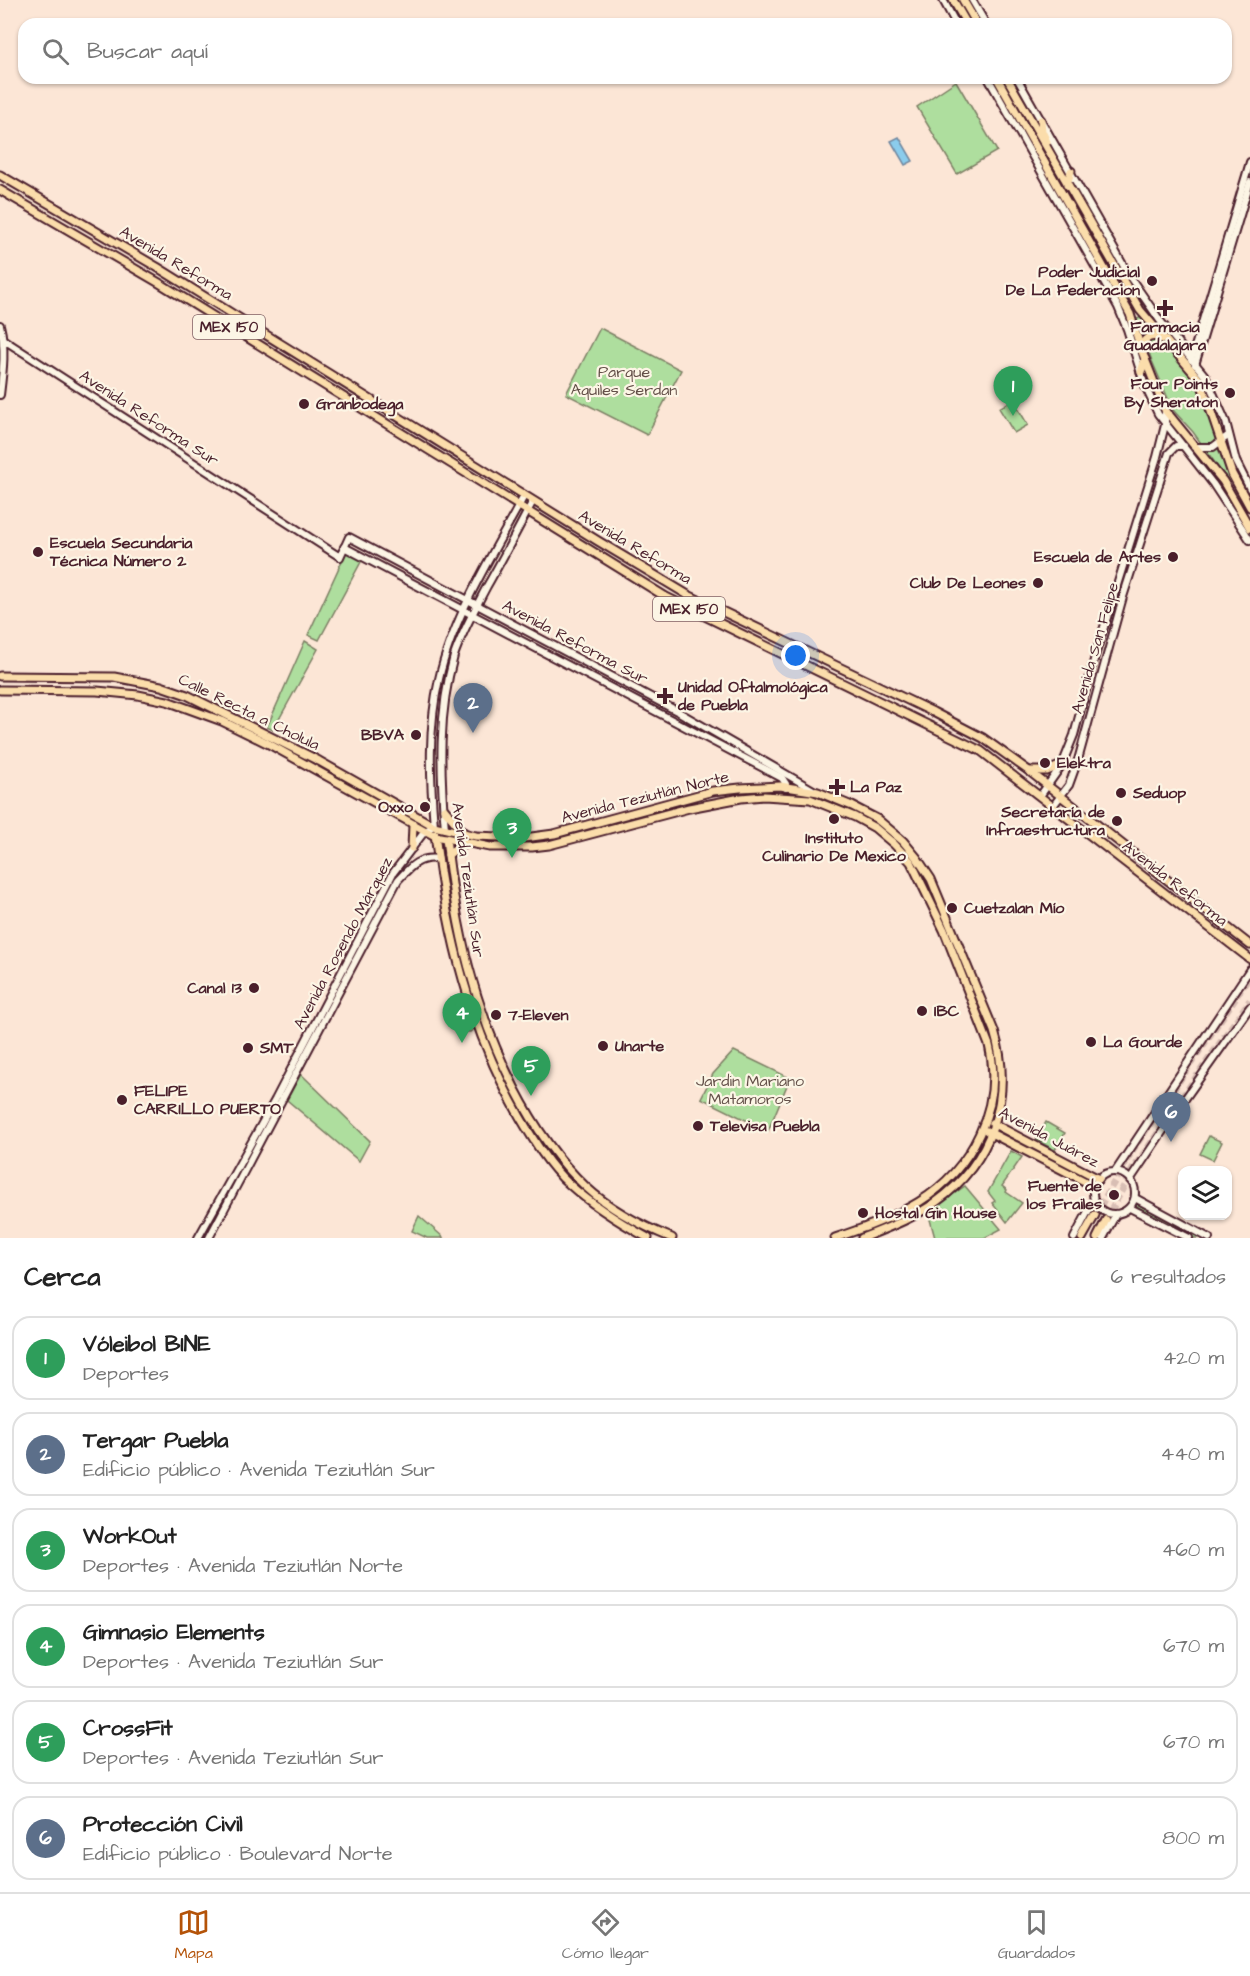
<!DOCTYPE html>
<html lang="es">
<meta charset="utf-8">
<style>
:root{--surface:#fff;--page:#f2f2f2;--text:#222;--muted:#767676;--line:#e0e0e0;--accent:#b45309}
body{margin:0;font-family:"Architects Daughter",sans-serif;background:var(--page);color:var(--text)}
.controls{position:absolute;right:18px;bottom:18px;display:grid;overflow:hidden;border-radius:12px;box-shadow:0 2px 4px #0004}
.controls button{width:54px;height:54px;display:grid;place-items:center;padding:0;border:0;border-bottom:2px solid var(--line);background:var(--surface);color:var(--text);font:30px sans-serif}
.you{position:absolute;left:796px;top:656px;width:21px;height:21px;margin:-15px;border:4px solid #fff;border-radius:50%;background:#1a73e8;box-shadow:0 0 0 9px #1a73e833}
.badge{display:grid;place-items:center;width:39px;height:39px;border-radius:50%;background:var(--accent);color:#fff;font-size:20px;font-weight:700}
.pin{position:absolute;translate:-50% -50px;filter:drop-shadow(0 2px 3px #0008)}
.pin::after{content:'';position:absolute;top:32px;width:21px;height:18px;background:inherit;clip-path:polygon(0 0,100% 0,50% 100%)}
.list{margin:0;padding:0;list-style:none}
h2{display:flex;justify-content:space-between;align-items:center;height:78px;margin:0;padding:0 24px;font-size:26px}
h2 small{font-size:20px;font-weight:400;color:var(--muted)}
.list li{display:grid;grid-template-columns:39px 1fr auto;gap:18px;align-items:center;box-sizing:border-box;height:84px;margin:0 12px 12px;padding:0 12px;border:2px solid var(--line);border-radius:18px}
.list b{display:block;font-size:22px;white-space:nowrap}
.list p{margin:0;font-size:20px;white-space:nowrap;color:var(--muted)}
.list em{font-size:20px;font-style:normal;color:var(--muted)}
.icon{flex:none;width:33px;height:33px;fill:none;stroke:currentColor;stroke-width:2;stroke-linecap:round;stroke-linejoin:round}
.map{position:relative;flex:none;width:1250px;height:1238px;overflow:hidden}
.search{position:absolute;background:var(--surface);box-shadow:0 2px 4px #0004;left:18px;right:18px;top:18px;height:66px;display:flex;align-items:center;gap:15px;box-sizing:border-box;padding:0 21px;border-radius:18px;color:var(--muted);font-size:22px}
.sheet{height:654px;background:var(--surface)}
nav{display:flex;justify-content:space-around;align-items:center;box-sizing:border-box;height:84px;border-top:2px solid var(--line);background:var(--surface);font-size:16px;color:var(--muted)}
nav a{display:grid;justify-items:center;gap:3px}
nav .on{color:var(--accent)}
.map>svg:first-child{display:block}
</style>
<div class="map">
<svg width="1250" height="1238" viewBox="0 0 1250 1238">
<rect width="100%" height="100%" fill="#fce6d6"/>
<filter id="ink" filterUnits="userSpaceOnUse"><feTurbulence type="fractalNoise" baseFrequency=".0167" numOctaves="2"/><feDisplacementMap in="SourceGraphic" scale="12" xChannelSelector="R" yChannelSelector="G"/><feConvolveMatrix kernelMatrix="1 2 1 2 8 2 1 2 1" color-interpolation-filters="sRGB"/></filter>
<g filter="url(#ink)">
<g fill="#aede9e" stroke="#7c7e64" stroke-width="1.5">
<polygon points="956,81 997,151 957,174 917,107"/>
<polygon points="1142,317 1194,379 1214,426 1232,481 1228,481 1193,432 1173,410 1152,361 1137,319"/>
<polygon points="600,328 681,370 647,435 566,394"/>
<polygon points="1013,400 1028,425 1014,433 999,408"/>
<polygon points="346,552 362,560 319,640 308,635"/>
<polygon points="305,641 318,649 273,730 267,727"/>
<polygon points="460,1003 467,1003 477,1027 470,1032 458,1031 450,1021 453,1009"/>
<polygon points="734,1051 790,1078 768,1131 701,1098 713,1074"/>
<polygon points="301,1074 370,1141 359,1161 287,1100"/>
<polygon points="1046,1122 1065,1133 1055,1150 1036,1140"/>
<polygon points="1209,1136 1222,1142 1213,1160 1200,1154"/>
<polygon points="1011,1151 1022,1157 1002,1186 1007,1190 1006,1192 1022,1203 1007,1222 992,1203 995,1201 988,1192"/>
<polygon points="965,1186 1001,1229 984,1238 935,1238 928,1212"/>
<polygon points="1138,1203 1202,1238 1194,1238 1136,1206"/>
<polygon points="419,1216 443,1237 443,1238 427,1238 412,1231"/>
</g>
<polygon fill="#8bccec" stroke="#71879f" stroke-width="1.5" points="899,137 913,161 905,165 891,141"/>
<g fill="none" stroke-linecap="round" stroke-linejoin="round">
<g stroke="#d8beb4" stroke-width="7" stroke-dasharray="7 3.5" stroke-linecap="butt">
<polyline points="1176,1106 1250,1000"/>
<polyline points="1095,1215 1132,1151 1250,976"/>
<polyline points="1106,1220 1133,1169 1165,1123"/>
</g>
<g stroke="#4a1f2b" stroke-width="10">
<g id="secondary">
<polyline points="943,0 956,24"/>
<polyline points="972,0 986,24"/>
<polyline points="988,78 1118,307 1127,329 1145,386 1158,414 1213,484 1250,540"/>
<polyline points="1017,78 1130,277 1161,322 1206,377 1226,422 1236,461 1250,489"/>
<path d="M 0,325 C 6,348 3,371 0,395"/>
<polyline points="4,340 340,557 349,537 677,711 817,792"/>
<polyline points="1191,360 1250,162"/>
<polyline points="1195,365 1250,182"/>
<polyline points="1194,447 1213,447 1229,435"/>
<polyline points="344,547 782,778 786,784 786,788"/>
<polyline points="1040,796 1062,765 1074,735 1095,656 1157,457 1165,425 1165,410"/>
<polyline points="1053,806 1069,785 1078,760 1123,597 1169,453 1176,446 1184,446"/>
<path d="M 445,829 C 440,771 438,713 454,656 C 462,632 475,609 487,586 C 503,558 518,529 533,501"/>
<circle cx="1114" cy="1193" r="21"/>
<polyline points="1115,1172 1250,969"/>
<polyline points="1130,1180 1175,1113 1250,1007"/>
<polyline points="1135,1198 1209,1238"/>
<polyline points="1130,1208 1189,1238"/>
<path d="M 198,1238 L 275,1100 L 393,873 L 425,831 L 434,826 C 430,777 428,727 439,679 C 453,616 494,552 524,496"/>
<path d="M 209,1238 L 398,880 C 410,867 419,856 438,859"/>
<polyline points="1074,1238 1094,1200"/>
<polyline points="1103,1238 1116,1214"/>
</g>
</g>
<g stroke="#4a1f2b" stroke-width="11">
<g id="primary">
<polyline points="953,0 967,24"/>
<polyline points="963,0 977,24"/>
<polyline points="997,78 1130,314 1141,349 1165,410 1223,481 1250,528"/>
<polyline points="1007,78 1140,310 1198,378 1203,388 1232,474 1250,507"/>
<polyline points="1041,120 1042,131 1047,142"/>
<polyline points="0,175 157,267 598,541 688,595 933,712 983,738 1029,771 1250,945"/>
<polyline points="1067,185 1071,171"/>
<polyline points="0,190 161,284 666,597 981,751 1250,959"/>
<path d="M 1141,349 C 1143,338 1152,333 1162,339"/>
<polyline points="1141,372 1145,359"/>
<path d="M 0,676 L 114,677 L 161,686 L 187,695 L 319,761 L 434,826 L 476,836 L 524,838 L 554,834 L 713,791 L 740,788 L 780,786 L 818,792 L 852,806 L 877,819 L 903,841 L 917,858 L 931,879 L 994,1031 C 1014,1096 992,1162 936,1202 C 914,1218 887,1228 862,1238"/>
<path d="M 0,690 L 97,691 L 138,695 L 167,701 L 222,721 L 267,743 L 435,836 L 490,847 L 532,847 L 549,845 L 689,808 L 741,798 L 764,796 L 810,799 L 855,817 L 875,828 L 894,844 L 911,862 L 944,930 L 989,1045 C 1004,1106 972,1169 919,1202 C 893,1218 864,1228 835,1238"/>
<polyline points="1029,771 1047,771 1062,765"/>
<polyline points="444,809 464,833"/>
<path d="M 435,834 C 447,933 470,1030 520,1117 C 534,1141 549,1166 569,1184 C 593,1206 619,1222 648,1238"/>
<path d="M 446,838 C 456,928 473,1006 514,1087 C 533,1124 555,1158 586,1187 C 610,1209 642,1226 672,1238"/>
<polyline points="412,848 413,825"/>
<polyline points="448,855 464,843"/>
<polyline points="992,1123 1099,1179"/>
<polyline points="987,1131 1094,1186"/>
<polyline points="1082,1238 1095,1215"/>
<polyline points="1097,1238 1106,1220"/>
</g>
</g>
<use href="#secondary" stroke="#fcf5e5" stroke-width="6"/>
<use href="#primary" stroke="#fbddab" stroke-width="7"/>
</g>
</g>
<g fill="#4a1f2b" stroke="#fcf5e5" stroke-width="2">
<circle cx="1152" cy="281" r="6"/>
<path d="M1162 299h6v6h6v6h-6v6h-6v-6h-6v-6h6z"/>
<circle cx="1230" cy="393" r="6"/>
<circle cx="304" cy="404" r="6"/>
<circle cx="38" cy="552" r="6"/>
<circle cx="1173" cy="557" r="6"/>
<circle cx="1038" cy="583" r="6"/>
<path d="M662 687h6v6h6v6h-6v6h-6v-6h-6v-6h6z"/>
<circle cx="416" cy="735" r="6"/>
<circle cx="1045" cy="763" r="6"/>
<path d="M834 778h6v6h6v6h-6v6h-6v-6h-6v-6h6z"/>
<circle cx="1121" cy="793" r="6"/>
<circle cx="425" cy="807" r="6"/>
<circle cx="834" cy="819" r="6"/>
<circle cx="1117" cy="821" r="6"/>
<circle cx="952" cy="908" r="6"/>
<circle cx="254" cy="988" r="6"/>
<circle cx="922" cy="1011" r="6"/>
<circle cx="496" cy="1015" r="6"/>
<circle cx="1091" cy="1042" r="6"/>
<circle cx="603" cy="1046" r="6"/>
<circle cx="248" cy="1048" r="6"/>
<circle cx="122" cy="1100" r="6"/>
<circle cx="698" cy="1126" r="6"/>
<circle cx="1114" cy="1195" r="6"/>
<circle cx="863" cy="1213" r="6"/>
</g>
<g text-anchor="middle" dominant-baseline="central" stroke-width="4.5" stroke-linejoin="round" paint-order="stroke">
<g fill="#fcf5e5" stroke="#7f5f63" stroke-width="1.5">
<rect x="193" y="315" width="72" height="24" rx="4.5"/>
<rect x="653" y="597" width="72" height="24" rx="4.5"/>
</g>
<g font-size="15" font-weight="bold" fill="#4a1f2b">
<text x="229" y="327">MEX 150</text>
<text x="689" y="609">MEX 150</text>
</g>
<g font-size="16" fill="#4a1f2b" stroke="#fcf5e5">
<text transform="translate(176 263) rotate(31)">Avenida Reforma</text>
<text transform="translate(149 418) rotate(33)">Avenida Reforma Sur</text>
<text transform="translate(635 547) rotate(31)">Avenida Reforma</text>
<text transform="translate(575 642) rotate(28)">Avenida Reforma Sur</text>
<text transform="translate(1095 648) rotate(-74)">Avenida San Felipe</text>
<text transform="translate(249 712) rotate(26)">Calle Recta a Cholula</text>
<text transform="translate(645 797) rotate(-14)">Avenida Teziutlán Norte</text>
<text transform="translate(468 880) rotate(82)">Avenida Teziutlán Sur</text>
<text transform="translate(1175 883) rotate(38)">Avenida Reforma</text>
<text transform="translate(343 943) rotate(-62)">Avenida Rosendo Márquez</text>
<text transform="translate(1049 1137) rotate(28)">Avenida Juárez</text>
</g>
<g font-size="16" font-weight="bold" fill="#4a1f2b" stroke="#fcf5e5" text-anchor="start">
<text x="1140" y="272" text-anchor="end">Poder Judicial<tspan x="1140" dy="18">De La Federacion</tspan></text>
<text x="1165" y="327" text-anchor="middle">Farmacia<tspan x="1165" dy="18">Guadalajara</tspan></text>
<text x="1218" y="384" text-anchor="end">Four Points<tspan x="1218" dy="18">By Sheraton</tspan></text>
<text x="316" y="404">Granbodega</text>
<text x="50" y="543">Escuela Secundaria<tspan x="50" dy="18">Técnica Número 2</tspan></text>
<text x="1161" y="557" text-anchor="end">Escuela de Artes</text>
<text x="1026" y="583" text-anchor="end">Club De Leones</text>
<text x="678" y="687">Unidad Oftalmológica<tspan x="678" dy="18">de Puebla</tspan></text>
<text x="404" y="735" text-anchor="end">BBVA</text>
<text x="1057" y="763">Elektra</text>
<text x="850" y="787">La Paz</text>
<text x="1133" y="793">Seduop</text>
<text x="413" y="807" text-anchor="end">Oxxo</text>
<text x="1105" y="812" text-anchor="end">Secretaría de<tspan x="1105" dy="18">Infraestructura</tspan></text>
<text x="834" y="838" text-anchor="middle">Instituto<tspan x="834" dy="18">Culinario De Mexico</tspan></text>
<text x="964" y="908">Cuetzalan Mío</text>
<text x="242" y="988" text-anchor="end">Canal 13</text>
<text x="934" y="1011">IBC</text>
<text x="508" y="1015">7-Eleven</text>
<text x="1103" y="1042">La Gourde</text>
<text x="615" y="1046">Unarte</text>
<text x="260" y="1048">SMT</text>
<text x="134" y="1091">FELIPE<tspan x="134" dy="18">CARRILLO PUERTO</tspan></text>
<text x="710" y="1126">Televisa Puebla</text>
<text x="1102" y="1186" text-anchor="end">Fuente de<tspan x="1102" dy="18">los Frailes</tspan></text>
<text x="875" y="1213">Hostal Gin House</text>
</g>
<g font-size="16" fill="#634f48" stroke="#fcf5e5">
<text x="624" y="372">Parque<tspan x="624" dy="18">Aquiles Serdan</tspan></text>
<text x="750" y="1081">Jardin Mariano<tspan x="750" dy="18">Matamoros</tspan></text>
</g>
</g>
</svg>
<div class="controls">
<button><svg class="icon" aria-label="layers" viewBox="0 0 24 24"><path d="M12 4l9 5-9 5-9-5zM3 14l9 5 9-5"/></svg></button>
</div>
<div class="you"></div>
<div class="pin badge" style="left:1013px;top:416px;background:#2e9e5b">1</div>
<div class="pin badge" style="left:473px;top:733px;background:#5c6f8a">2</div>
<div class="pin badge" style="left:512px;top:858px;background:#2e9e5b">3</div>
<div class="pin badge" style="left:462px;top:1043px;background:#2e9e5b">4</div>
<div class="pin badge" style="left:531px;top:1096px;background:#2e9e5b">5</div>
<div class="pin badge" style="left:1171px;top:1142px;background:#5c6f8a">6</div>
<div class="search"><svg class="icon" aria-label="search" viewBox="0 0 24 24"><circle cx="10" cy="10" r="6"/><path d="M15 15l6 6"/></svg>Buscar aquí</div>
</div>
<section class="sheet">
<h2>Cerca<small>6 resultados</small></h2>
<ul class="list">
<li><span class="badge" style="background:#2e9e5b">1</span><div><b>Vóleibol BINE</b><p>Deportes</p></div><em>420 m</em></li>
<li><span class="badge" style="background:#5c6f8a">2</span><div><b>Tergar Puebla</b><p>Edificio público · Avenida Teziutlán Sur</p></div><em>440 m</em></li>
<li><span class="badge" style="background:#2e9e5b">3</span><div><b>WorkOut</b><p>Deportes · Avenida Teziutlán Norte</p></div><em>460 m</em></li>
<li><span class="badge" style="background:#2e9e5b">4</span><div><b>Gimnasio Elements</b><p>Deportes · Avenida Teziutlán Sur</p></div><em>670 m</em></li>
<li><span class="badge" style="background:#2e9e5b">5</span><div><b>CrossFit</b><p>Deportes · Avenida Teziutlán Sur</p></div><em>670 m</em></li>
<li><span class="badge" style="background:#5c6f8a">6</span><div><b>Protección Civil</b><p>Edificio público · Boulevard Norte</p></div><em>800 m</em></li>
</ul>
</section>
<nav>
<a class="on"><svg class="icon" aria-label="map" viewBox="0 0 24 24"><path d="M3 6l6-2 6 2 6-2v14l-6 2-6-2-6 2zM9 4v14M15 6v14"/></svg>Mapa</a>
<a><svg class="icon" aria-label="directions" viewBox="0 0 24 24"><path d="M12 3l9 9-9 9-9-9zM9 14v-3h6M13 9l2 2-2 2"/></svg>Cómo llegar</a>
<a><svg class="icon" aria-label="saved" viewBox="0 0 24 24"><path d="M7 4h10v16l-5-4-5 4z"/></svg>Guardados</a>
</nav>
